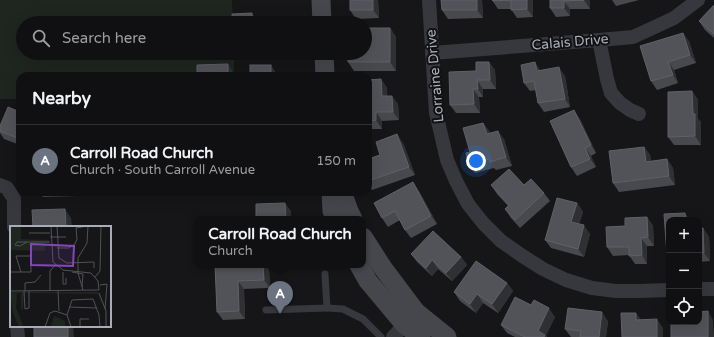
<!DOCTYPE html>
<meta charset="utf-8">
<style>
:root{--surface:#101012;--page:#1e1e20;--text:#f1f3f6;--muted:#9c9d9f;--line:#303032;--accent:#ea580c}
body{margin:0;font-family:"Varela Round",sans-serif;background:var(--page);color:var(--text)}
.controls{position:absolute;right:12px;bottom:12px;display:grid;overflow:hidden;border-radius:8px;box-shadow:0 4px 16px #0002}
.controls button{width:36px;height:36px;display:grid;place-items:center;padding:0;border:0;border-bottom:1px solid var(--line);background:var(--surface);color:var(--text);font:20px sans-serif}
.you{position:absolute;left:476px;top:161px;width:14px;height:14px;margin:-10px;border:3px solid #fff;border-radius:50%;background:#1a73e8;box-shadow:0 0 0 6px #1a73e833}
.badge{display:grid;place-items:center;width:26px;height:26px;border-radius:50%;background:var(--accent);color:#fff;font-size:13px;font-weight:700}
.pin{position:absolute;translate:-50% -33px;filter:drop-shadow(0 1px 2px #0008)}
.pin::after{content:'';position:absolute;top:21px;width:14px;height:12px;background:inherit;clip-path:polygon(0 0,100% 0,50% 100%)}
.popup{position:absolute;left:194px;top:216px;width:172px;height:52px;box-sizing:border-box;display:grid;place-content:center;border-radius:8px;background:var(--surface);filter:drop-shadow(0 1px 3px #0005);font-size:13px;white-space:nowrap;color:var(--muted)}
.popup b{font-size:15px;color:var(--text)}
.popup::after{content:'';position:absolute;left:50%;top:100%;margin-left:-8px;border:8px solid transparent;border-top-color:var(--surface)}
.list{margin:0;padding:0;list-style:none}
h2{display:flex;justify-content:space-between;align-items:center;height:52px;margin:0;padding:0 16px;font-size:17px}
h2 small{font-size:13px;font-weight:400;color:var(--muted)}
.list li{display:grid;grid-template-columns:26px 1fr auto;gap:12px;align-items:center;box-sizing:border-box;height:72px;padding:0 16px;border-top:1px solid var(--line)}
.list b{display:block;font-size:15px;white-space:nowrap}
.list p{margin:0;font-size:13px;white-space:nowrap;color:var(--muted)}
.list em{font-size:13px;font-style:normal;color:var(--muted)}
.icon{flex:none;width:22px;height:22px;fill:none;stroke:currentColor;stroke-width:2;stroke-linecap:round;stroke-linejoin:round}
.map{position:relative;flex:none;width:714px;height:337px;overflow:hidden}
.search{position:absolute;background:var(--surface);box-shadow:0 4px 16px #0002;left:16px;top:16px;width:356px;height:44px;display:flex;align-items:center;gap:10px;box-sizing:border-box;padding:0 14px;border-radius:22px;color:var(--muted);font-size:15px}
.panel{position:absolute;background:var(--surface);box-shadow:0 4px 16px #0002;left:16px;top:72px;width:356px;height:124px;border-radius:12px}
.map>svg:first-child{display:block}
</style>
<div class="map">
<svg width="714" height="337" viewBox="0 0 714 337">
<rect width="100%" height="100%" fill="#161618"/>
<polygon fill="#1e261f" points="0,0 232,0 233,23 23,23 23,53 234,53 234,76 20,76 20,99 0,99"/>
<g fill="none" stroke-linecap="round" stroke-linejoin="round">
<g stroke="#37383d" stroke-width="7">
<polyline points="325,274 327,308 343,309 363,319 381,337"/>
<polyline points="266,310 327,308"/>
</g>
<g stroke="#37383d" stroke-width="14">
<polyline points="429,0 436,113 447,160 456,181 468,204 483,223 501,241 521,255 543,269 566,280 592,288 616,291 639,291 669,290"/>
<polyline points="599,40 607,79 611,93 620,103 630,110 639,114"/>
<polyline points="432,53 599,40 633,37 657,26 674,18 698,0"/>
<polyline points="0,185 7,188 14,199 14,227"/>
<polyline points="699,289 714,289"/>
<polyline points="17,326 18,337"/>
<polyline points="393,337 411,318"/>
</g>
<g stroke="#45474d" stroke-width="19">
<polyline points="321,0 322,23"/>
<polyline points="324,53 325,76"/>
<polyline points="331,192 332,211 336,219"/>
<polyline points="342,192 349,211 353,219"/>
<polyline points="363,237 383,268 416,312 447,337"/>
<polyline points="359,265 368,281 404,324 421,337"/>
</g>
</g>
<g fill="#47494d">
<polygon points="378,0 379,18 356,19 350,10"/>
<polygon points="482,0 483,18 448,19 442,10"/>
<polygon points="492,0 533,0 533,17 517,18 511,9 498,9"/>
<polygon points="550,0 590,0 590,9 570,9 570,16 556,17 550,8"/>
<polygon points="612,0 639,0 616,6"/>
<polygon points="714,5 714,38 705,30 699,21"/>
<polygon points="390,28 396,37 396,71 354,71 348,62 368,44"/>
<polygon points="689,41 696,63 674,70 678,83 657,90 651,81 640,46"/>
<polygon points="259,53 273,53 273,55 261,56"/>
<polygon points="489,62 495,70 496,89 483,89 483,97 479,97 480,113 456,113 450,105 476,71"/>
<polygon points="541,71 565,76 570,107 544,112 538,103 536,90 530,91 524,83"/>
<polygon points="381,79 387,88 387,96 398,104 399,120 382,121 382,129 368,129 368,80"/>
<polygon points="692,91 698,100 698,119 701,122 701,145 674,145 668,137"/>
<polygon points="20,112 20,145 4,139 0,133 0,126"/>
<polygon points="580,119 596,153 591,156 596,167 577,176 571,167"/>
<polygon points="483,123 489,131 490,133 504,139 512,166 496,170 494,168 475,173 469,165 470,152"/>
<polygon points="403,143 415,175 372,190 368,184 368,159 380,155"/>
<polygon points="644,147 650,155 651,161 667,159 673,168 675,185 619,192 613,183"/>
<polygon points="491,185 524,185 544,193 550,201 520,228 511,218 505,209 508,206 497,194"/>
<polygon points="419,191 437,224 411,238 405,230 400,220 388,227 382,218"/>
<polygon points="39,192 78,192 78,196 43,197"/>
<polygon points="577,203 583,212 579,224 590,234 584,257 551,248 545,240"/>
<polygon points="647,217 653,226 654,246 647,246 647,264 635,264 629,255 613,256 607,247 625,226"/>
<polygon points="699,228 703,228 709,237 710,261 699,262"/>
<polygon points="411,254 461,257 467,265 452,281 438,269 432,276 417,262"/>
<polygon points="215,265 269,270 270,288 244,289 245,319 223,320 217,312"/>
<polygon points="507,283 513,291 498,313 483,303 476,313 460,301 454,292"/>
<polygon points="531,305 555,317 546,335 547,337 515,337 507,333 501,325"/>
<polygon points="608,321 606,337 571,337 565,329"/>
</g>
<g fill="#2f3033">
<polygon points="373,0 378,0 379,18 373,10"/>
<polygon points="477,0 482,0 483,18 477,10"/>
<polygon points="527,0 533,0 533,17 527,9"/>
<polygon points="584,0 590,0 590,9"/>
<polygon points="564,1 570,9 570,16 564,8"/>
<polygon points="252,13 258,22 258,23 252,23"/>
<polygon points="390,28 396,37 396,71 390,62"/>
<polygon points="683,33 689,41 696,63 690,55"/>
<polygon points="489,62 495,70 496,89 490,80"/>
<polygon points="535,62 541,71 537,71"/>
<polygon points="668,62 674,70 678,83 673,75"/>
<polygon points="228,64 232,70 232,76 228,76"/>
<polygon points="271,65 275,71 275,76 271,76"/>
<polygon points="559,67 565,76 570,107 565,99"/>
<polygon points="381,79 387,88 388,105 382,96"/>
<polygon points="477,80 483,89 483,97 478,89"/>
<polygon points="473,89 479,97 480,113 474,104"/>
<polygon points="692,91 698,100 698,119 701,122 701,145 695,136 693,114"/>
<polygon points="392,96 398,104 399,120 393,112"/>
<polygon points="574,110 580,119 596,153 591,145"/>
<polygon points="376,112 382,121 382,129 376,120"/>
<polygon points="483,123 489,131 493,142 487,134"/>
<polygon points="498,131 504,139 512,166 506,157"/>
<polygon points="397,134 403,143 415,175 409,167"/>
<polygon points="644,147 650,155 652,170 646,162"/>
<polygon points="585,148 591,156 596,167 590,159"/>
<polygon points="667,159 673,168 675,185 669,176"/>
<polygon points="413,182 419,191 437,224 431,216"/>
<polygon points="285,203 291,211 291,219 286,219"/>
<polygon points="577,203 583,212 577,230 571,222"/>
<polygon points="65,209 71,218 72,227 66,227"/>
<polygon points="685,213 690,220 686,220"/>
<polygon points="647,217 653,226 654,246 648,237"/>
<polygon points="584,225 590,234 584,257 578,249"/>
<polygon points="703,228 709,237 710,261 704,253"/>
<polygon points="641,238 647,246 647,264 642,255"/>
<polygon points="461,257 467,265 452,281 446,273"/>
<polygon points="432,260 438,269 432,276 426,268"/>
<polygon points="263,265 266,265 269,270 270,288 264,280"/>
<polygon points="238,281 244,289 245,319 239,311"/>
<polygon points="507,283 513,291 498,313 492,304"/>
<polygon points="477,294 483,303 476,313 470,304"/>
<polygon points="549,308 555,317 546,335 547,337 542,337 538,331"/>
<polygon points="708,311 713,320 714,337 708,337"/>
<polygon points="602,312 608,321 606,337 599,337"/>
<polygon points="636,313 642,321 636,320"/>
<polygon points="657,319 663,328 663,337 657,337"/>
<polygon points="68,326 73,326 74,337 68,337"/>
</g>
<g fill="#525359" stroke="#5f6168">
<rect x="350" y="0" width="23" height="10"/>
<polygon points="441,0 477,0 477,10 442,10"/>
<polygon points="492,0 527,0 527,9 511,10 511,0 493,1"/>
<polygon points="550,0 584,0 564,1 564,8 550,8"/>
<polygon points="714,5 714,34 699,21"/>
<polygon points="252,13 252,23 233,23 232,14"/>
<polygon points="368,28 390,28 390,62 348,62 348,53 365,53 365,44 368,44"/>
<polygon points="683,33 690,55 668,62 673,75 651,81 640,46"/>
<polygon points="476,62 489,62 490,80 477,80 478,89 473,89 474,104 450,105 449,72 476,71"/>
<polygon points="535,62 537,71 559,67 565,99 538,103 534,81 524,83 521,65"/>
<polygon points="228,64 228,76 197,76 197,65"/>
<rect x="250" y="65" width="21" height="11"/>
<polygon points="240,73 249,75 249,76 239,76"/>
<polygon points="381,79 382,96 392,96 393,112 376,112 376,120 368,121 368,80"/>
<polygon points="692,91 693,114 695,114 695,136 668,137 668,92"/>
<polygon points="8,107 20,112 20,139 0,131 0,126"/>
<polygon points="574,110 591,145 585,148 590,159 571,167 550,121"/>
<polygon points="483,123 487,134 498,131 506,157 490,162 489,159 469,165 466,153 470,152 463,128"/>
<polygon points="397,134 409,167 368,181 368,159 380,155 376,142"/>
<polygon points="644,147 646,162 667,159 669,176 613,183 609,151"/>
<polygon points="509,169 524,185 531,179 544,193 515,220 505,209 509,205 491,185"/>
<polygon points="413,182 431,216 405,230 395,211 382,218 374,203"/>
<polygon points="557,198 577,203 571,222 584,225 578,249 545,240"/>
<polygon points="285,203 286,219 256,219 256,204"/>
<polygon points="65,209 66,227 33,227 32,210"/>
<polygon points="685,213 686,220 669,220 669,255 667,255 664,214"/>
<polygon points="647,217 648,237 641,238 642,255 629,256 629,247 607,247 606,227 625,226 625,218"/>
<polygon points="699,228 703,228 704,253 699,253"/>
<polygon points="433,231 461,257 446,273 432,260 426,268 411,254"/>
<polygon points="476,261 507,283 492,304 477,294 470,304 454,292"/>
<polygon points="215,265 263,265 264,280 238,281 239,311 217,312"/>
<polygon points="515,297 531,305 534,300 549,308 538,331 545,335 544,337 525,337 501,325"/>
<polygon points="568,308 602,312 599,337 580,337 581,331 565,329"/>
<polygon points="708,311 708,337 671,337 671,322 699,322 699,312"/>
<polygon points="621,313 636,313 636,320 657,319 657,337 622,337"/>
<polygon points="38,326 68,326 68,337 34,337 34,327 38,327"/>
</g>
<g text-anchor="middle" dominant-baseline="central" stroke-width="4" stroke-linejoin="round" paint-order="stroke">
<g font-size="14" fill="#a8adb8" stroke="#111113">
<text transform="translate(570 42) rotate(-5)">Calais Drive</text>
<text transform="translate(435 76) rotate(-95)">Lorraine Drive</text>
</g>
</g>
<g transform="translate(10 226)">
<rect width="101" height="101" fill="#161618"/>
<path d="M 0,0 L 11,0 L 11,13 L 39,14 L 39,17 L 35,18 L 35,25 L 0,24 ZM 0,66 L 88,66 L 95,87 L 88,68 L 14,67 L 13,83 L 11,83 L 11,67 L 7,67 L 6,82 L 13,99 L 9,101 L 3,87 ZM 44,90 L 55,95 L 55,101 L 41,101 Z" fill="#1e261f"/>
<path fill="none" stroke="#505258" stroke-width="1" d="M 41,0 L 43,36 L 53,44 L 81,47 L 88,55 L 89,64M 57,0 L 47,0 L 49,32 L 57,37 L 84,36 L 84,42M 66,2 L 78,0 L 77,17 L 68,32 L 68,47 L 73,64M 19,7 L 40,7M 40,11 L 56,11M 17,16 L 10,20 L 5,19 L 7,16 L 40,16M 47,22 L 59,22 L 65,18 L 67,13 L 66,2M 0,46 L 21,46 L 21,30 L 6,30 L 11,46M 53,46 L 53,58 L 56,58 L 56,52M 62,46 L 73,48 L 72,61M 85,51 L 90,45 L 91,0M 90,59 L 97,58 L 95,83M 0,65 L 89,64M 14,65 L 15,83 L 19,82 L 19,65M 15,65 L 15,57 L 25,56 L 31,49M 40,65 L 40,45 L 46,38M 48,65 L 49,85M 89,67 L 96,85 L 96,101M 59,81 L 87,82M 57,89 L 62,74 L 83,73 L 89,89 L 90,101M 35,101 L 40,87 L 45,85 L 57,89 L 61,101M 70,101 L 70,93 L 79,93"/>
<path fill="#8446be" fill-opacity="0.15" stroke="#8446be" stroke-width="2" d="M 21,18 L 64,20 L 63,40 L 21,39 Z"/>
<rect width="101" height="101" fill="none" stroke="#a8adb8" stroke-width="2"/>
</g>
</svg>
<div class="controls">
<button>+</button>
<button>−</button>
<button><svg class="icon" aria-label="locate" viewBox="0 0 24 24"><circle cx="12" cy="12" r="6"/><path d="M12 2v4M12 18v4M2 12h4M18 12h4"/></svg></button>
</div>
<div class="you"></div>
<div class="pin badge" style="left:280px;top:314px;background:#6b7280">A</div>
<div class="popup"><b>Carroll Road Church</b>Church</div>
<div class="search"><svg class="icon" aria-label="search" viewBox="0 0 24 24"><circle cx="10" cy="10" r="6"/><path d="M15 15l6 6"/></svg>Search here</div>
<section class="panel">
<h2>Nearby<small></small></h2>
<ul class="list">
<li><span class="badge" style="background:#6b7280">A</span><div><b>Carroll Road Church</b><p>Church · South Carroll Avenue</p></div><em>150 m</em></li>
</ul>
</section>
</div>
